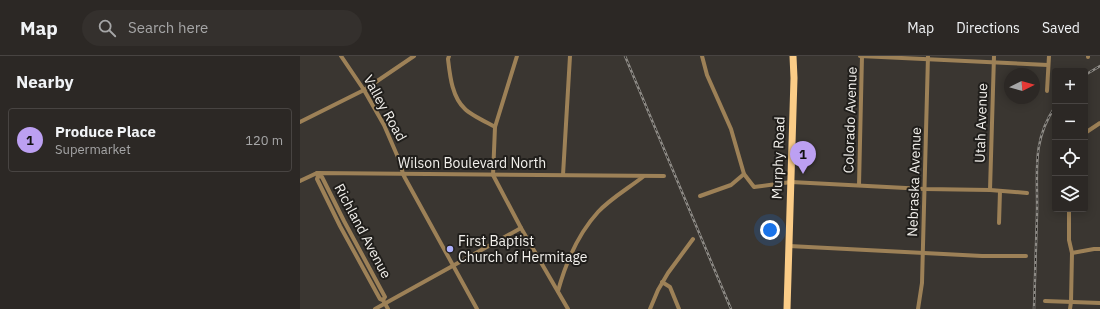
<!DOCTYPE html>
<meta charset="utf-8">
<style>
:root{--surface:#2c2825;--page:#34302d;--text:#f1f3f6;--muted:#a6a6a7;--line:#484442;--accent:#bca0f2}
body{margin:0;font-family:"IBM Plex Sans",sans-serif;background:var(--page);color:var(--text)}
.controls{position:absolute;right:12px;top:12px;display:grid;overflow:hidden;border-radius:4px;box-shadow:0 2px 10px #0003}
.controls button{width:36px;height:36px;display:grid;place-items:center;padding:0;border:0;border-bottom:1px solid var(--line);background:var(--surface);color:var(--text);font:20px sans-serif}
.compass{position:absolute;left:704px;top:12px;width:36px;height:36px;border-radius:50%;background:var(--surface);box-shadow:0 2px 10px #0003;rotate:85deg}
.you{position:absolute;left:470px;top:174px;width:14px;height:14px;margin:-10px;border:3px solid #fff;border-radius:50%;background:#1a73e8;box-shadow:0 0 0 6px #1a73e833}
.badge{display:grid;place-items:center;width:26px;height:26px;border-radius:50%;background:var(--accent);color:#111;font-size:13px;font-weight:700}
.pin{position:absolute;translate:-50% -33px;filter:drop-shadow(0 1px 2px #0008)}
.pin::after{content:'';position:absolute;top:21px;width:14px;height:12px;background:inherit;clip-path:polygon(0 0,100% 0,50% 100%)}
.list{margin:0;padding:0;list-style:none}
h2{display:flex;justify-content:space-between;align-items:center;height:52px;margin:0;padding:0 16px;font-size:17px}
h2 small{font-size:13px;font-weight:400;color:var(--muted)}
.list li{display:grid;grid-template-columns:26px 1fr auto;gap:12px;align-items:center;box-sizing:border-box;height:64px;margin:0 8px 8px;padding:0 8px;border:1px solid var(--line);border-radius:4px}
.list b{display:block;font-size:15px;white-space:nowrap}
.list p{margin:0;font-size:13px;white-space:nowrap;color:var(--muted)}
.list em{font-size:13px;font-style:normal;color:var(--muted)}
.icon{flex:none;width:22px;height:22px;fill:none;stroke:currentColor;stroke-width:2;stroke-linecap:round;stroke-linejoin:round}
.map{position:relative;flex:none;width:800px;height:253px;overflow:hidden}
header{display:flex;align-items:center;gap:24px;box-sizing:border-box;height:56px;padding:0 20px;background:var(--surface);border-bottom:1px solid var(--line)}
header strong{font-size:19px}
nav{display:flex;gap:22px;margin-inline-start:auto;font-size:14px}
.search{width:280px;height:36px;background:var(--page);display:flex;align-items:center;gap:10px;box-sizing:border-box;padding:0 14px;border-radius:22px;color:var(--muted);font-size:15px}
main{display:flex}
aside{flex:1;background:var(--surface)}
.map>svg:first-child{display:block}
</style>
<header>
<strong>Map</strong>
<div class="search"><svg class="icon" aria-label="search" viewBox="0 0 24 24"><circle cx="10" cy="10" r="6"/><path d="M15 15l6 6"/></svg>Search here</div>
<nav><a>Map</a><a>Directions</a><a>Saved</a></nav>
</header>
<main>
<aside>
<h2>Nearby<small></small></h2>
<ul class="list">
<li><span class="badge">1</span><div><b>Produce Place</b><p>Supermarket</p></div><em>120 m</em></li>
</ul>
</aside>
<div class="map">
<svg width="800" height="253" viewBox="0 0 800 253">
<rect width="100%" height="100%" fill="#3a3631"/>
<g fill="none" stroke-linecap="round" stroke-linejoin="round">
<g stroke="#9d8157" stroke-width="4">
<polyline points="41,0 64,34 84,69 100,106 103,118 105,122 177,253"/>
<path d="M 149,0 L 148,3 C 150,20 152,41 165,53 C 171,59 188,67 195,71"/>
<polyline points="217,0 195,71 193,119 221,172 268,253"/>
<polyline points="402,0 407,19 431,73 444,118 454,131 491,126 625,133 690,134 727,137"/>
<polyline points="560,0 748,9"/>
<polyline points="788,0 788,1"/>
<polyline points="747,35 749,0"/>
<polyline points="0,66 64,34 114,0"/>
<polyline points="785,77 800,67"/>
<polyline points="17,117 18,120 17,123 40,170 80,243 83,244 88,253"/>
<polyline points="263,119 270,0"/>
<polyline points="18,120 22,121 44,165 85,241 83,244"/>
<polyline points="0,125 17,117 364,120"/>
<polyline points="559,129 562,0"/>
<polyline points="690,134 694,0"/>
<polyline points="400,140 431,129 444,118"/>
<polyline points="769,153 769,184 772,197 771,246 770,253"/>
<polyline points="699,167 700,135"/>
<polyline points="489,190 682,200 726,200"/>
<polyline points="772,197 794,193 800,193"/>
<polyline points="362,226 370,231 379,253"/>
<path d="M 258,235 C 266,206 277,179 298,156 C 311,142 329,132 344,120"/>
<polyline points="745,245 800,247"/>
<polyline points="75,253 221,172"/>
<polyline points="350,253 358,234 368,217 393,183"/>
<polyline points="618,253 622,227 628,0"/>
</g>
<polyline stroke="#facc87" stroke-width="7" points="487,253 494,22 493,0"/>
<g stroke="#8e8b86" stroke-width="2.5">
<g id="rail">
<polyline points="325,0 431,253"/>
<polyline points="785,19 800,10"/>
<path d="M 734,253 C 735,221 736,189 737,158 C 738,118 731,86 755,51"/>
</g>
</g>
<use href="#rail" stroke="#201e1b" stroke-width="1" stroke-dasharray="3" stroke-linecap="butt"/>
</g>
<circle fill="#acaffb" stroke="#201e1b" stroke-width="1.5" cx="150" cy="193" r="4"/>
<g text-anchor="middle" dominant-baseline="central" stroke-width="4" stroke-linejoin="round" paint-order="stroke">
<g font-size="14" fill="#f2f0ec" stroke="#201e1b">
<text transform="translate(85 52) rotate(61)">Valley Road</text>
<text transform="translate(550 64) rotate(-88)">Colorado Avenue</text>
<text transform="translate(681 67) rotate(-88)">Utah Avenue</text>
<text transform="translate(478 102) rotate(-88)">Murphy Road</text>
<text x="172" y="107">Wilson Boulevard North</text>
<text transform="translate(614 126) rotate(-88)">Nebraska Avenue</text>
<text transform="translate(63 175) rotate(62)">Richland Avenue</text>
</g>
<g font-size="14" fill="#f2f0ec" stroke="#201e1b" text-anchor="start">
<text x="158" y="185">First Baptist<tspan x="158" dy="16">Church of Hermitage</tspan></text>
</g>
</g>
</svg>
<div class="controls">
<button>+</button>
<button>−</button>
<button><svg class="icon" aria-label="locate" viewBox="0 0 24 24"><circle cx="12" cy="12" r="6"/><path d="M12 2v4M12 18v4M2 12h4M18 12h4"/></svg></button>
<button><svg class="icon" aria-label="layers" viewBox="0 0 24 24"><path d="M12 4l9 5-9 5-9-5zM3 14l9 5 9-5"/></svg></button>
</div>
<svg class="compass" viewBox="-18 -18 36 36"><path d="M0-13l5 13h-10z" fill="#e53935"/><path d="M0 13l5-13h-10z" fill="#a6a6a7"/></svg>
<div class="you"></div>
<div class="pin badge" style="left:503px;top:118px">1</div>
</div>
</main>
